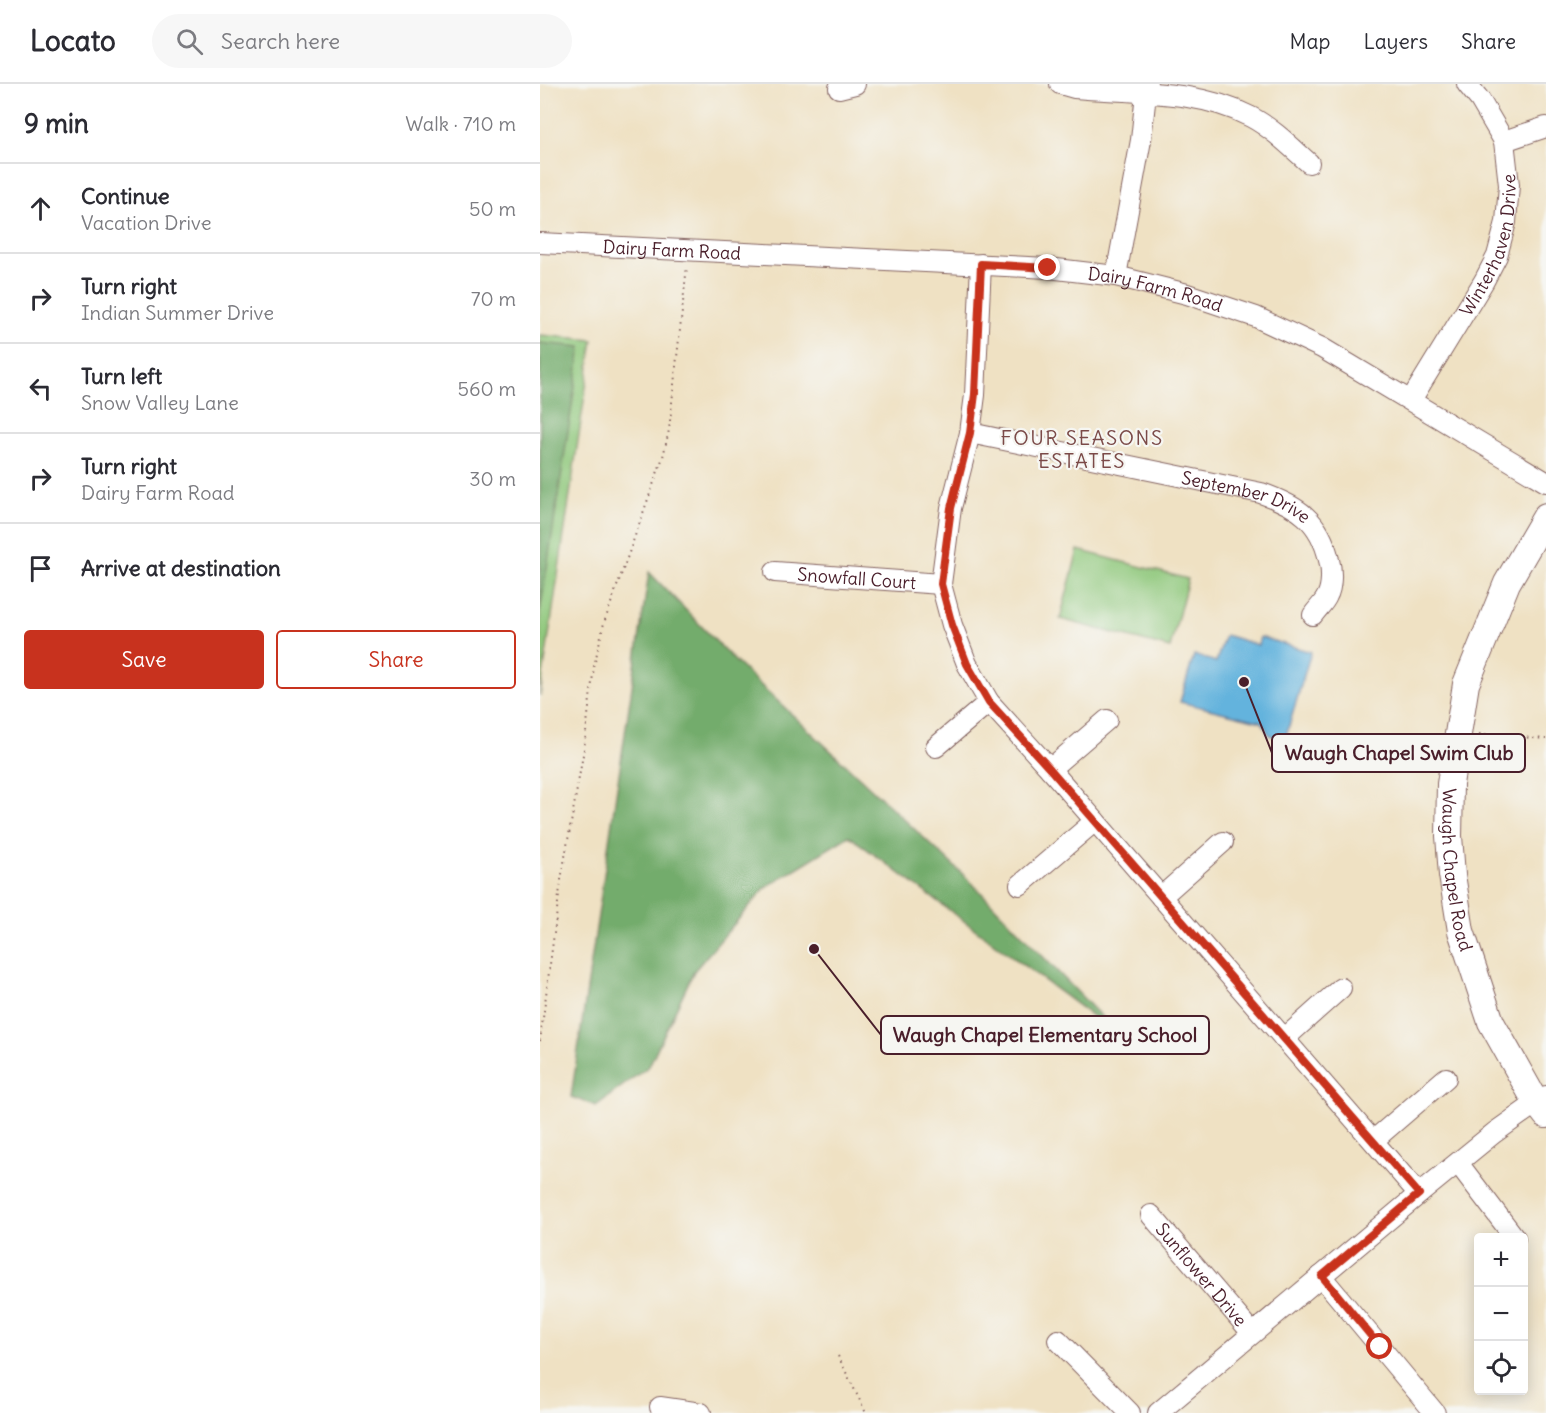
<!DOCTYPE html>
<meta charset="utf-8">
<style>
:root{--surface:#fff;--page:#f7f7f7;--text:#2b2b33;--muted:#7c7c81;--line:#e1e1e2;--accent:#c8321e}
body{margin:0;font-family:Delius,sans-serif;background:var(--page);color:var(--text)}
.controls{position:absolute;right:18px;bottom:18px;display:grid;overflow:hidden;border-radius:6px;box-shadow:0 3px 15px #0003}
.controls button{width:54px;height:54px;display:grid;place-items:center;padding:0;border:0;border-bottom:2px solid var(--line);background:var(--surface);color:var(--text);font:30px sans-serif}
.stop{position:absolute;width:18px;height:18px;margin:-14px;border:4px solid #c8321e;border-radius:50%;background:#fff}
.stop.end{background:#c8321e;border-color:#fff;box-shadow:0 2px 6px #0008}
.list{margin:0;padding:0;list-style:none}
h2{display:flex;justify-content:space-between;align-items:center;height:78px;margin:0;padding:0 24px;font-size:26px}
h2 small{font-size:20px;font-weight:400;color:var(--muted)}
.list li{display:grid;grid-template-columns:39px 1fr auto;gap:18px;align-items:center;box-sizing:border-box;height:90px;padding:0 24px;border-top:2px solid var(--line)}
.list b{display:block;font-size:22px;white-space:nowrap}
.list p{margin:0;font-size:20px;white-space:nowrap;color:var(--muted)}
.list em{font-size:20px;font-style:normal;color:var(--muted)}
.actions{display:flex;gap:12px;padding:18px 24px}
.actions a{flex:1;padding:14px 0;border:2px solid var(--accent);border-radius:6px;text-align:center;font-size:21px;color:var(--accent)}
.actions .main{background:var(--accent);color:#fff}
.icon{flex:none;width:33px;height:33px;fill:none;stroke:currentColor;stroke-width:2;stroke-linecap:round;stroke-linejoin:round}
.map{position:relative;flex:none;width:1006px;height:1329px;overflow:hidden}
header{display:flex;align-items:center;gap:36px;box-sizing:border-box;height:84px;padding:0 30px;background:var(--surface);border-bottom:2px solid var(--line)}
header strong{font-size:28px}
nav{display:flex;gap:33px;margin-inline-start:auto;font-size:21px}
.search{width:420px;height:54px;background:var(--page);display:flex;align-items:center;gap:15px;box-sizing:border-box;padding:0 21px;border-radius:33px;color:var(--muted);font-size:22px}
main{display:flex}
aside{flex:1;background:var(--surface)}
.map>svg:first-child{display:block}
</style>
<header>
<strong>Locato</strong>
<div class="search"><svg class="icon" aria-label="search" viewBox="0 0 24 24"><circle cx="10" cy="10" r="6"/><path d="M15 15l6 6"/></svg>Search here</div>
<nav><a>Map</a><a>Layers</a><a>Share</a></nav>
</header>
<main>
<aside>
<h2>9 min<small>Walk · 710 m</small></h2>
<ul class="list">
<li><svg class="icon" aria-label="ahead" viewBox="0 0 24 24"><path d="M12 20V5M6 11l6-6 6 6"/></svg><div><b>Continue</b><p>Vacation Drive</p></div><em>50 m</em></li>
<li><svg class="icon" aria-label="right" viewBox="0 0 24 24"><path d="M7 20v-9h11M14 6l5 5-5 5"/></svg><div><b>Turn right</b><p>Indian Summer Drive</p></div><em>70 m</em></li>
<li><svg class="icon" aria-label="left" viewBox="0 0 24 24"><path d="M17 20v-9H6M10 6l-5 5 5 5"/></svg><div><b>Turn left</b><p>Snow Valley Lane</p></div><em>560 m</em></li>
<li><svg class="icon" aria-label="right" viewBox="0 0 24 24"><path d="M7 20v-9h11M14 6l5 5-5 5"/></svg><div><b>Turn right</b><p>Dairy Farm Road</p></div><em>30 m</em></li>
<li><svg class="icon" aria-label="arrive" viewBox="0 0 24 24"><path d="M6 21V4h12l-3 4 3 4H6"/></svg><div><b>Arrive at destination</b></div></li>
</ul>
<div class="actions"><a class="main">Save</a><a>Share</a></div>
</aside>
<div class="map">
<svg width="1006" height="1329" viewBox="0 0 1006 1329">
<rect width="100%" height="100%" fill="#f6f6f2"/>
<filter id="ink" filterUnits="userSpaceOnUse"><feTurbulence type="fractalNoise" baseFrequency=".0167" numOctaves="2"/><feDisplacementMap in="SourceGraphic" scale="12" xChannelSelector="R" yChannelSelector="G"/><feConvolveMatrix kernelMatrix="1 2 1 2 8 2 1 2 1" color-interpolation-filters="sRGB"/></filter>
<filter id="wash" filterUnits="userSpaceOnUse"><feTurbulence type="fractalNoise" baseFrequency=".008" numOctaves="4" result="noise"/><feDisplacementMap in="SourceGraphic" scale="24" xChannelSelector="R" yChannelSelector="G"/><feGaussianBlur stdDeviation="1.35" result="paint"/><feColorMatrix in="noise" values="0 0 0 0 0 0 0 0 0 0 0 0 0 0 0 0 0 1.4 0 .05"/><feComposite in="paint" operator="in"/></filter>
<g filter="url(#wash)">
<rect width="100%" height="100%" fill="#efe1c3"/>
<g fill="#8fc87c" stroke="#6c7454" stroke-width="1.5">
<polygon points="0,251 53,256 0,612"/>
<polygon points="538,466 648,495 630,564 520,535"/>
</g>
<g fill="#73ac6c" stroke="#5e664c" stroke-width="1.5">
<polygon points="0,259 41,263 0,529"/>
<polygon points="109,488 198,580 430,797 582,954 309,752 226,803 154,887 109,982 56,1022 31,1013"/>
</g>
<polygon fill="#63b3dd" stroke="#566984" stroke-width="1.5" points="685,551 718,561 720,553 771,568 745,655 729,651 722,638 640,618 654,571 676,578"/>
</g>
<g filter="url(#ink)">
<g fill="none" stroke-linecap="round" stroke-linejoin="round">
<g stroke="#846360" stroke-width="22">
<g id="minor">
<path d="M 520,0 L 534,4 C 593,9 657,5 711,33 C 732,44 751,63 769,79"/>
<polyline points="299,4 315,0"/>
<polyline points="964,57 1006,43"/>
<path id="s1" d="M 0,159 L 508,184 L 576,192 L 647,210 L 716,233 L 782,264 L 1006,398"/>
<polyline points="441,180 435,311 430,349 411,424 401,500 412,541 427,580 449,618 510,685 879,1110"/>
<polyline points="576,192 601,56 607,0"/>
<path id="s2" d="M 871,316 L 944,197 L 957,172 L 966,138 L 969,101 L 964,57 L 940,16 L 927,0"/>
<path id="s3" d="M 430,349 L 721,409 C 758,422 780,436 789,476 C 792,486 792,503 787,512 C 784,519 777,525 773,531"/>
<path id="s4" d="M 235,488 L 401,500"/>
<polyline points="396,663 449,618"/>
<polyline points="510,685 567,636"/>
<polyline points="480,801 555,737"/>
<polyline points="621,813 683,758"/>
<polyline points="744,955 801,904"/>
<polyline points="834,1056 906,994"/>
<polyline points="918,1079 975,1154"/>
<path id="s5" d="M 611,1131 L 712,1249"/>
<polyline points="781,1192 895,1329"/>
<polyline points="518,1256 590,1329"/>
<polyline points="120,1323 161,1329"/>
<polyline points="618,1329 879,1110 954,1049 1006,1012"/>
</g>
</g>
<g stroke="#846360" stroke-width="28">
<g id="major">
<path id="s6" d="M 1006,432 L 967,499 L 926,600 L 910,700 L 909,752 L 912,791 L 921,847 L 951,938 L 996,1018 L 1006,1031"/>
</g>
</g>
<g stroke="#846360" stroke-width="2" stroke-dasharray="1.5 4.5" stroke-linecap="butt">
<polyline points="939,650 1006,655"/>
<polyline points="0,957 21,796 44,665 54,582 64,539 123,373 129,346 147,182"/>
<polyline points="298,1272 326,1329"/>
</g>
<use href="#minor" stroke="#fff" stroke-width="20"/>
<use href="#major" stroke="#fff" stroke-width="26"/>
</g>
</g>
<g fill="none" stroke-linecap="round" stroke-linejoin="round" filter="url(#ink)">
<polyline stroke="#c8321e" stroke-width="8" points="508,184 441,180 435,310 430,349 411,424 401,500 412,541 427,580 449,618 510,685 879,1110 782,1192 840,1263"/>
</g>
<g text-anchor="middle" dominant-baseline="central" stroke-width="4.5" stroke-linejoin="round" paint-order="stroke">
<g font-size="18" fill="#4a1f2b" stroke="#f6f6f2">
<text stroke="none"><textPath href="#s2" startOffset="176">Winterhaven Drive</textPath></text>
<text stroke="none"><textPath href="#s1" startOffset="132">Dairy Farm Road</textPath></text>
<text stroke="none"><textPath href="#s1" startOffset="618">Dairy Farm Road</textPath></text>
<text stroke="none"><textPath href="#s3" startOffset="284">September Drive</textPath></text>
<text stroke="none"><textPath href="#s4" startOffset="82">Snowfall Court</textPath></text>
<text stroke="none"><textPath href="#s6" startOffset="374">Waugh Chapel Road</textPath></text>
<text stroke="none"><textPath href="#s5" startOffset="78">Sunflower Drive</textPath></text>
</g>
<g font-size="20" letter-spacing="1.5" fill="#7b4a48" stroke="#f6f6f2">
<text x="542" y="353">FOUR SEASONS<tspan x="542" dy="23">ESTATES</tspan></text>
</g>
</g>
<path fill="none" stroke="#4a1f2b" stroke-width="2" d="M704 598L732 669M274 865L341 951"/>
<g fill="#4a1f2b" stroke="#f6f6f2" stroke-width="2">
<circle cx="704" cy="598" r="6"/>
<circle cx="274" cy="865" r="6"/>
</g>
<g fill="#f6f6f2" stroke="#4a1f2b" stroke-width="2">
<rect x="732" y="650" width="253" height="38" rx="6"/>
<rect x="341" y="932" width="328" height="38" rx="6"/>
</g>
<g font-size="20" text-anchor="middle" font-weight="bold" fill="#4a1f2b">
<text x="859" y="676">Waugh Chapel Swim Club</text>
<text x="505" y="958">Waugh Chapel Elementary School</text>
</g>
</svg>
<div class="controls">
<button>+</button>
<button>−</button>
<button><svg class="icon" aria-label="locate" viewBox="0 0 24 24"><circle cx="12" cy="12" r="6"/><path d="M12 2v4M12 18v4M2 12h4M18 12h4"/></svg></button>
</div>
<div class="stop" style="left:840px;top:1263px"></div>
<div class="stop end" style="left:508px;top:184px"></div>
</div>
</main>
